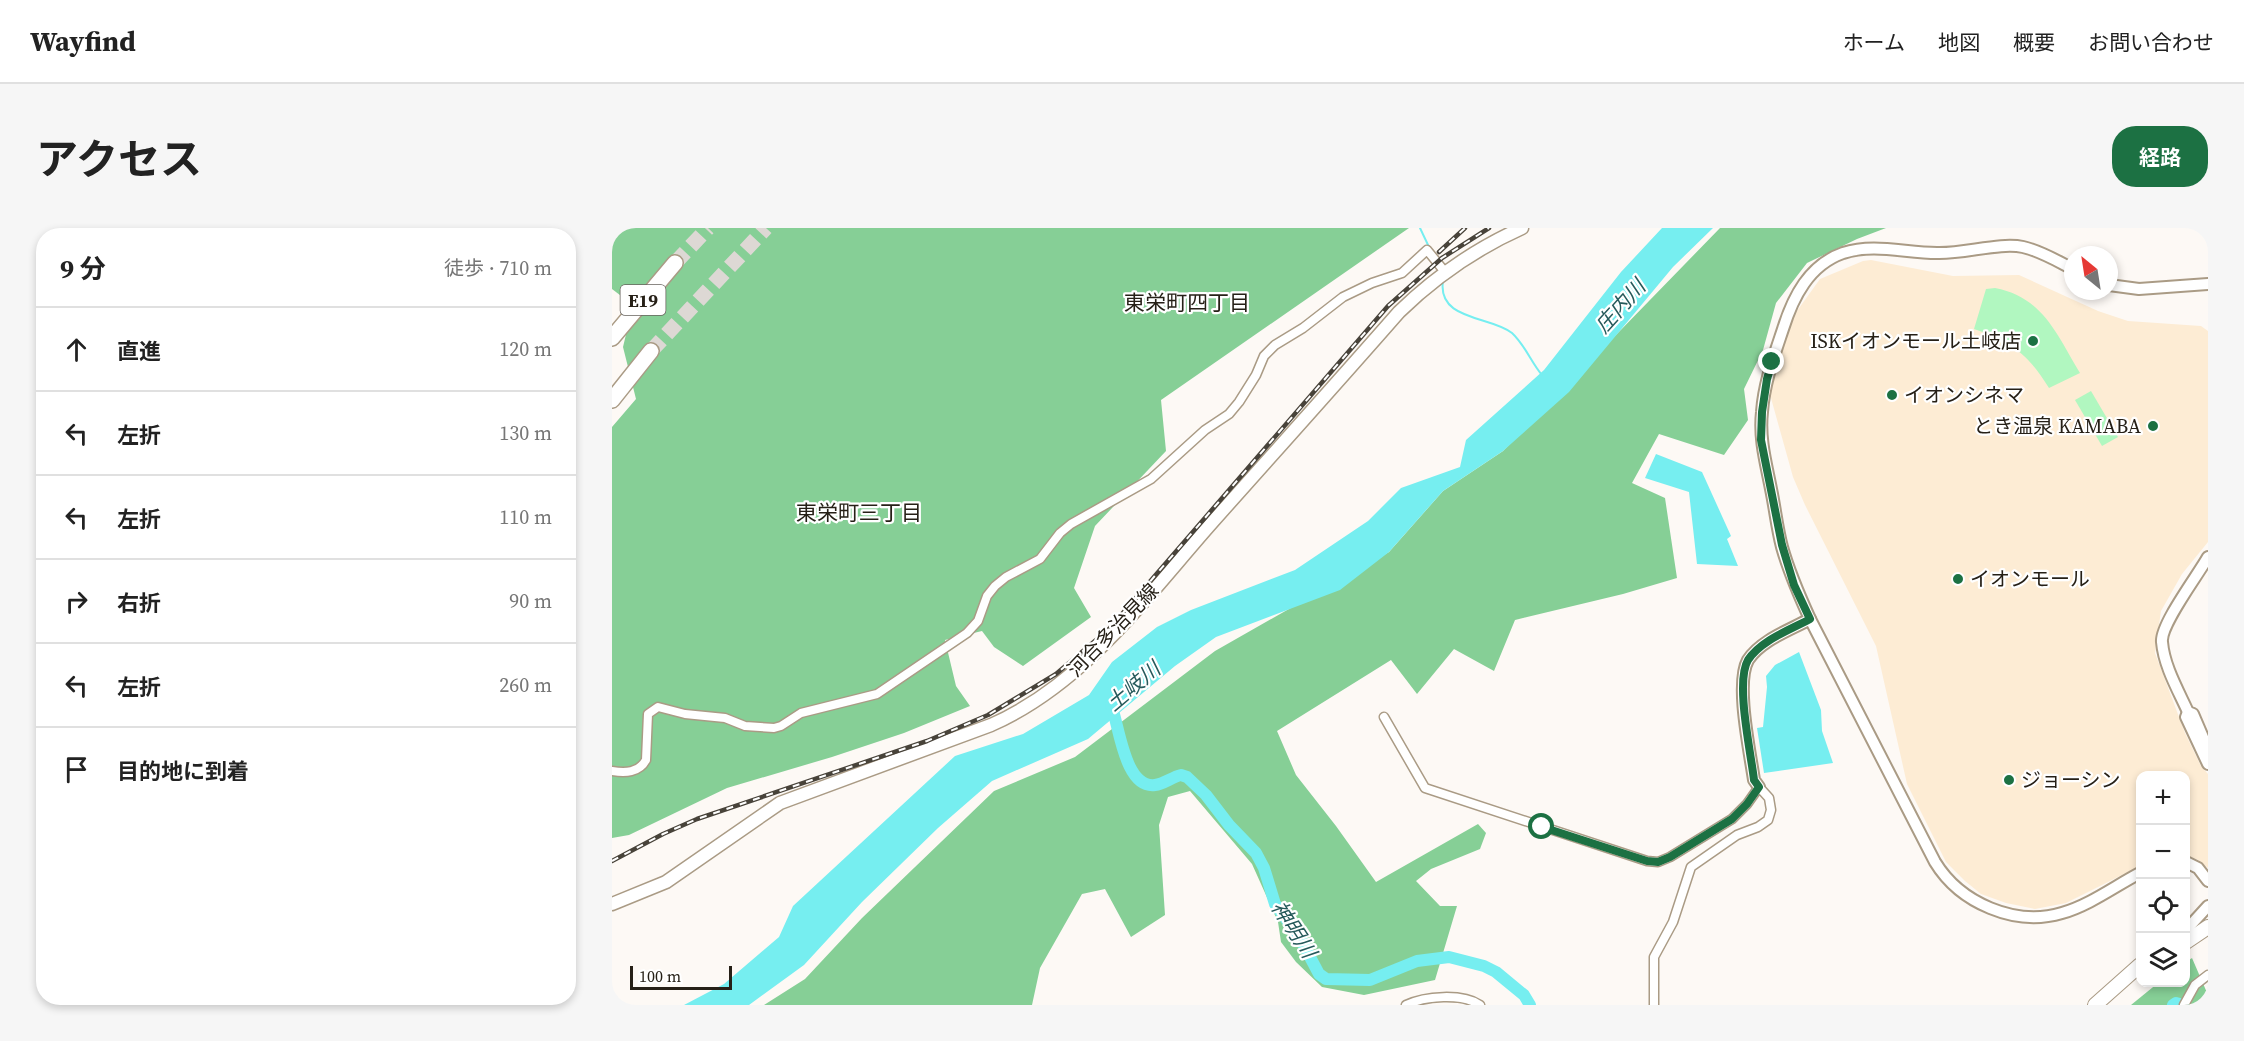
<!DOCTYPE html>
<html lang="ja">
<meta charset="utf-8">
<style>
:root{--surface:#fff;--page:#f6f6f6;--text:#222;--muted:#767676;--line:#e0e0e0;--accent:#1c7143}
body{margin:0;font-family:"Source Serif 4","Noto Sans JP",serif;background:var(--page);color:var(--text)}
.controls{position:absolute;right:18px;bottom:18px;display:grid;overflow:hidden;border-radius:12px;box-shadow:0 3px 9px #0003}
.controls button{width:54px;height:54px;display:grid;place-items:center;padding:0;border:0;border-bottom:2px solid var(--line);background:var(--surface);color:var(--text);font:30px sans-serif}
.compass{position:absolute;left:1452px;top:18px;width:54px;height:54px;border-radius:50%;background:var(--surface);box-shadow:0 3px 9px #0003;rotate:330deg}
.scale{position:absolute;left:18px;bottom:15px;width:102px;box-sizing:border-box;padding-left:6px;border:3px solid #262017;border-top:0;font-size:16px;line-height:21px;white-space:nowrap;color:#262017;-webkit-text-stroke:4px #fff;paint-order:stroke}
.stop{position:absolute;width:18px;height:18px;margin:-14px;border:4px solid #1c7143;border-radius:50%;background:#fff}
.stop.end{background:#1c7143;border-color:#fff;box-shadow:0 2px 6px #0008}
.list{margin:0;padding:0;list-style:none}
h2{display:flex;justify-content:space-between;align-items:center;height:78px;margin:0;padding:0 24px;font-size:26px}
h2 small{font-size:20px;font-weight:400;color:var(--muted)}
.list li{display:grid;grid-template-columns:39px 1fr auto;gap:18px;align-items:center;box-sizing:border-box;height:84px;padding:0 24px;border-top:2px solid var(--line)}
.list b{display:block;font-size:22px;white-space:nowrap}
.list em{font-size:20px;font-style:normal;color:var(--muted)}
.icon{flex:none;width:33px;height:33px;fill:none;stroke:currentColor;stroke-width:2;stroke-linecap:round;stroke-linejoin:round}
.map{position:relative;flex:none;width:1596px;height:777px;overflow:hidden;border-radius:24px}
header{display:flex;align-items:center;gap:36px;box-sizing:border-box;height:84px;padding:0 30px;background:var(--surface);border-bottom:2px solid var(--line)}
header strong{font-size:28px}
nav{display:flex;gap:33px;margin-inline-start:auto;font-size:21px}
.intro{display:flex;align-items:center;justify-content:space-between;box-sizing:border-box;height:144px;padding:0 36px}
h1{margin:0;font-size:42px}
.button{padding:15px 27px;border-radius:24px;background:var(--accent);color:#fff;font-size:21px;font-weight:700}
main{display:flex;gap:36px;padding:0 36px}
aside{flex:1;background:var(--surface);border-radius:24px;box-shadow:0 3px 9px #0003}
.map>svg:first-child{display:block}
</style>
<header>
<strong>Wayfind</strong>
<nav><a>ホーム</a><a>地図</a><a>概要</a><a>お問い合わせ</a></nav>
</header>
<div class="intro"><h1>アクセス</h1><a class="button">経路</a></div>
<main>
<aside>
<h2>9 分<small>徒歩 · 710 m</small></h2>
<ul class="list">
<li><svg class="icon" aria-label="ahead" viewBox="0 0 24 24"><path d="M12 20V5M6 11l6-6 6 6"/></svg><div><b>直進</b></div><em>120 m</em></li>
<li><svg class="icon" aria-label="left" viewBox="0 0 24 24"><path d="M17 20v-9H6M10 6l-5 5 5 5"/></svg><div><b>左折</b></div><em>130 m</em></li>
<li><svg class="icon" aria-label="left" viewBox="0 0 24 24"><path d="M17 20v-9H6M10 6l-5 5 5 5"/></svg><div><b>左折</b></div><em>110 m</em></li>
<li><svg class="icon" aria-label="right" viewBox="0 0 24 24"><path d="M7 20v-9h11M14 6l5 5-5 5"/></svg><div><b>右折</b></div><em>90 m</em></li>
<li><svg class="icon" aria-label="left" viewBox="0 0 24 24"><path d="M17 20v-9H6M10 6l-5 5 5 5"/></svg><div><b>左折</b></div><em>260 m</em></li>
<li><svg class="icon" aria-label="arrive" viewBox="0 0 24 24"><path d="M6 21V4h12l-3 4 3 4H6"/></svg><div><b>目的地に到着</b></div></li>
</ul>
</aside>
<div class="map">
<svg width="1596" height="777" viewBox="0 0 1596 777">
<rect width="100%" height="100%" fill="#fdf9f5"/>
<polygon fill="#fdecd4" points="1259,32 1341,48 1407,47 1486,83 1516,93 1589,98 1596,103 1596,314 1570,346 1549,383 1543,425 1573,505 1589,538 1596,546 1596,640 1586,632 1574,627 1574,548 1528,548 1528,638 1454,675 1423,681 1394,675 1369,666 1353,653 1334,634 1295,556 1264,418 1193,277 1181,249 1152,145 1159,119 1208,51 1251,33"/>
<g fill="#b1f7c0">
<path d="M 1383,60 C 1431,69 1445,107 1468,145 L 1437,160 C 1417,127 1399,113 1362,101 L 1374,61 Z"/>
<polygon points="1479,163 1506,209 1490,218 1463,172"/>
</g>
<g fill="#86cf96">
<polygon points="0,0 797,0 549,172 554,223 483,298 462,360 479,389 411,438 382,419 370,403 333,412 344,458 358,478 292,505 220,529 115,560 17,607 0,610 0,199 24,171 11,119 21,77 0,61"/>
<polygon points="1108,0 1274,0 1245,11 1195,35 1164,75 1151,122 1132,161 1136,192 1112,227 1047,206 1020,255 1053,270 1065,350 1011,366 903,392 882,443 842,421 805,466 779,432 665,503 684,547 724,598 764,654 866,596 874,605 868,621 819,641 804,653 828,678 845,678 823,752 752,767 710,759 684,734 669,714 666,694 640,636 578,563 556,569 547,597 553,687 519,709 493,661 470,666 428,740 420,777 152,777 193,751 250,690 382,563 463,529 603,423 777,324 831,263 891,223"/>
<polygon points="1580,730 1596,767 1596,777 1519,777 1546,755 1574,754 1574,734"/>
</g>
<g fill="#76eef0">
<polygon points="1050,0 1101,0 1061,39 957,164 891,223 831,263 777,324 728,362 604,409 563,438 476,511 380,553 326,600 250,674 192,737 137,777 72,777 112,756 167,709 181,678 343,528 411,506 477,467 500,434 545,399 579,382 683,342 756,293 789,260 848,239 854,212 932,142 1009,44"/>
<polygon points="1044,226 1090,244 1119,308 1115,311 1126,338 1085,336 1077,264 1033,250"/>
<polygon points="1187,424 1209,482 1210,503 1221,535 1152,545 1145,500 1151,499 1155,459 1154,448 1163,437"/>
</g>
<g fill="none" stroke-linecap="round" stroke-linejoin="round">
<g stroke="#76eef0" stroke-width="2">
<polyline points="808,0 817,19"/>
<path d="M 831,53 C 825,93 880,88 900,105 C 913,117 919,134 930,147"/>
</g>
<g stroke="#76eef0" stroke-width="12">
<path d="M 499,477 C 507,495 512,561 543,557 C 552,556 560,549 569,547 L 575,549 L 594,567 L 617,597 L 644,625 L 652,640 L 663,676 L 688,710 L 707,746 L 714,751 L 758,752 L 805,733 L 837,729 L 872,738 L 884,744 L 912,767 L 918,777"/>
<polyline points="1561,777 1564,775 1571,777"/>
</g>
<g stroke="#ddd8d4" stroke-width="15" stroke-dasharray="15 8" stroke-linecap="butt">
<polyline points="63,35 96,0"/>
<polyline points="39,123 154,0"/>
</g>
<g stroke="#aa9b85" stroke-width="11">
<g id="minor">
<polyline points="772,489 813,560 1035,633 1046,634 1058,629 1120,591 1135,576 1147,559 1157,570 1159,582 1156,592 1146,599 1125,607 1079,639 1061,694 1042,729 1042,777"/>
<path d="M 0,543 C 13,545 27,545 34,532 L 36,486 L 46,479 L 73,486 L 113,490 L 133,498 L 162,500 L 169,498 L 189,485 L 265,466 L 355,405 L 366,393 L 375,368 L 383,358 L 394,349 L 428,331 L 448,305 L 459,296 L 539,251 L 593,202 L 617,186 L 627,174 L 644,147 L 652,128 L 663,117 L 691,100 L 731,69 L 760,55 L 790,45 L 815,22 L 833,44"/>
<path d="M 794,777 C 813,768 850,765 868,777"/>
<polyline points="1572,777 1583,757 1596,747"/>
</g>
</g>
<g stroke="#aa9b85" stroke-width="14">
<g id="tertiary">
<polyline points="1497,57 1527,61 1596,56"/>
<path d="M 1596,329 C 1586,347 1548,397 1550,414 C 1552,438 1566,462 1576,484 L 1581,486 L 1596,521"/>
<path d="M 1198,391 L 1323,634 C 1348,675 1403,699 1450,685 C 1478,677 1503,658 1528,645"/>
<polyline points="1576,484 1574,489 1596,536"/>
<path d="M 1147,559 L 1142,552 C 1138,524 1123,455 1136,432 C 1149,412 1178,402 1198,391 C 1187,367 1177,344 1170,319 C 1165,300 1163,280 1159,261 C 1154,235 1147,211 1150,184 C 1152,155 1162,128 1171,101 C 1181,69 1197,37 1231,25 C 1262,15 1293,25 1325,25 C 1352,26 1388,14 1411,19 C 1429,23 1445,33 1461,41"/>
<polyline points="1574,634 1586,640 1596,653"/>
<polyline points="1575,701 1596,678"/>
</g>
</g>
<g stroke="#aa9b85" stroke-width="15">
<path id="secondary" d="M 0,676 L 54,654 L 168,575 L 379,497 C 470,457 532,372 596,299 C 660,227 724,156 787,84 C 824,48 863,21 910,0"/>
</g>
<g stroke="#aa9b85" stroke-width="16">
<g id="trunk">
<polyline points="1574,714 1596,699"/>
<polyline points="1483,777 1528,737"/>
</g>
</g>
<g stroke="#aa9b85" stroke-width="18">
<g id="motorway">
<polyline points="0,110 63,35"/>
<polyline points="0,172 39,123"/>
</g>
</g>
<use href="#minor" stroke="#fff" stroke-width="8"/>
<use href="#tertiary" stroke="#fff" stroke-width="10"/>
<use href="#secondary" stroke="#fff" stroke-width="12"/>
<use href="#trunk" stroke="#fff" stroke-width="14"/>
<use href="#motorway" stroke="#fff" stroke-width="15"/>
<g stroke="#48433a" stroke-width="4.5">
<g id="rail">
<polyline points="827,24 853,0"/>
<polyline points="0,633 51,606 85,591 315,513 376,487 444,446 497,401 776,78 830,30 877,0"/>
</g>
</g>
<use href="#rail" stroke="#fff" stroke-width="2" stroke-dasharray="7" stroke-linecap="butt"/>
</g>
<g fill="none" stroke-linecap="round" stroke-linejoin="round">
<path stroke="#1c7143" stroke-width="8" d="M 930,599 L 1035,633 L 1046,634 L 1058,629 L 1120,591 L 1135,576 L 1147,559 L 1142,552 C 1139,525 1123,454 1136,432 C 1149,412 1178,402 1198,391 L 1182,357 L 1170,317 L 1149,212 L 1150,184 L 1155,151 L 1160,134"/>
</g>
<g fill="#1c7143" stroke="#fff" stroke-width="2">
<circle cx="1421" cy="113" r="6"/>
<circle cx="1280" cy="167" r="6"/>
<circle cx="1541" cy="198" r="6"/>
<circle cx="1346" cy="351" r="6"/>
<circle cx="1397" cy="552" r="6"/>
</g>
<g text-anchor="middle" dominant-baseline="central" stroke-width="4.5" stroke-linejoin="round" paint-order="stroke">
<rect fill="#fff" stroke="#67635d" stroke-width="1.5" x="8.5" y="57" width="45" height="30" rx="4.5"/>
<g font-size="18" font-weight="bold" fill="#262017">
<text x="31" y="72">E19</text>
</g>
<g font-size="20" fill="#262017" stroke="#fff" text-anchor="start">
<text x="1409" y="113" text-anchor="end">ISKイオンモール土岐店</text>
<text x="1292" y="167">イオンシネマ</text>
<text x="1529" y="198" text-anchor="end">とき温泉 KAMABA</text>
<text x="1358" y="351">イオンモール</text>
<text x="1409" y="552">ジョーシン</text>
</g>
<g font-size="20" fill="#262017" stroke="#fff">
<text transform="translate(501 402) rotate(-46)">河合多治見線</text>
</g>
<g font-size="21" fill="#262017" stroke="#fff">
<text x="575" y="74">東栄町四丁目</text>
<text x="247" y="284">東栄町三丁目</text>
</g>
<g font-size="21" font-style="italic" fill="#265a5b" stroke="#fff">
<text transform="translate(1008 78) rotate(-48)">庄内川</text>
<text transform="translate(521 458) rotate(-40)">土岐川</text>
<text transform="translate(682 701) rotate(57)">神明川</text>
</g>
</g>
</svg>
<div class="controls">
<button>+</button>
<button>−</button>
<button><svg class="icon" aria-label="locate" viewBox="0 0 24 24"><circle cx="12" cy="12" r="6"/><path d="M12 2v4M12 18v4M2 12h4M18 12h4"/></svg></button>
<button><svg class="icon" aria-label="layers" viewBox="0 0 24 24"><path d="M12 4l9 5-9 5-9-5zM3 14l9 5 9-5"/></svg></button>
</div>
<svg class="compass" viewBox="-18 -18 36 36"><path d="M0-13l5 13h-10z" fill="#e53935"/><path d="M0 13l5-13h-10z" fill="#767676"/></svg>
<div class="scale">100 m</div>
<div class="stop" style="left:930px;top:599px"></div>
<div class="stop end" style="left:1160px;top:134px"></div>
</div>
</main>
